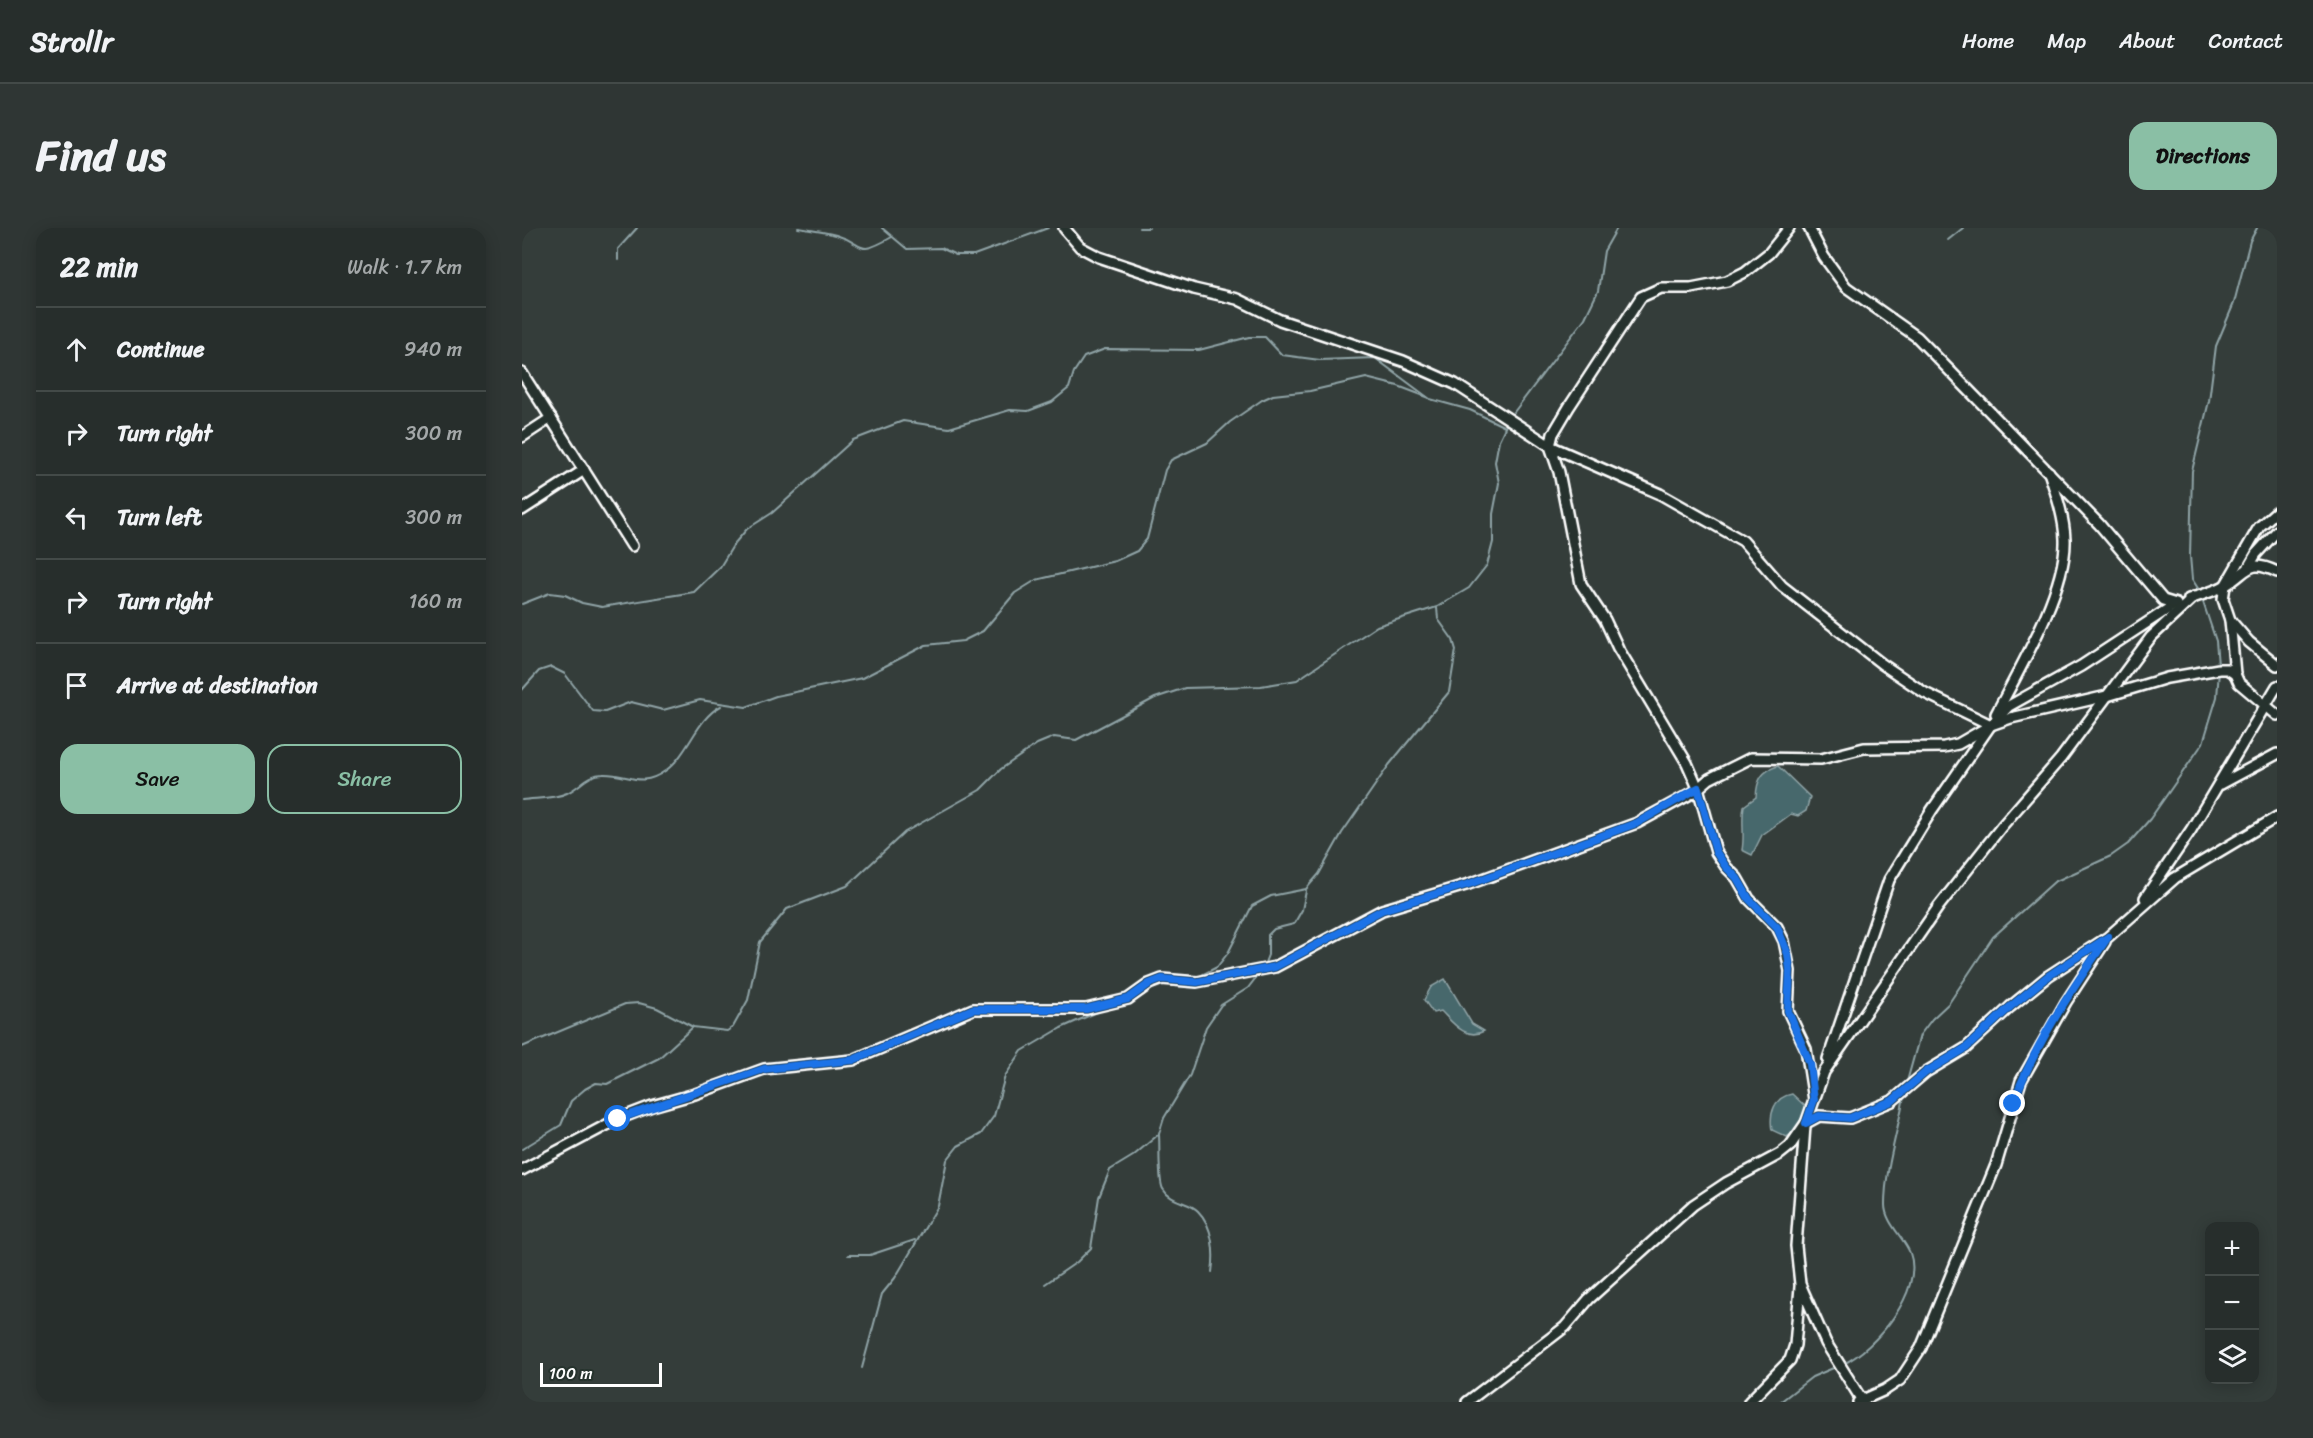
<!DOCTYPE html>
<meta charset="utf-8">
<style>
:root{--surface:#272e2c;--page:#2f3634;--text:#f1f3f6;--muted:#a4a8a9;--line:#434a48;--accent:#8abfa5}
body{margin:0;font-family:Sriracha,sans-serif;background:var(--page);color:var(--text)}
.controls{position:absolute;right:18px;bottom:18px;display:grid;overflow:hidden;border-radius:12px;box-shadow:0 3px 15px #0003}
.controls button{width:54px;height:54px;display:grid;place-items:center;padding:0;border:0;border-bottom:2px solid var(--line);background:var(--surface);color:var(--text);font:30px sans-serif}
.scale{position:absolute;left:18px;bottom:15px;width:122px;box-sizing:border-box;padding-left:6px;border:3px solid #fff;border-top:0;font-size:16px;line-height:21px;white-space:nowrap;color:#fff;-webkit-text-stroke:4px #26332d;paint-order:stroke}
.stop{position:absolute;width:18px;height:18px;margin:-14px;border:4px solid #1a73e8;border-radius:50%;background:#fff}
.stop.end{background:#1a73e8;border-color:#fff;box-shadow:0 2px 6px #0008}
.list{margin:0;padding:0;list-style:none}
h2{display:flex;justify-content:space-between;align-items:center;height:78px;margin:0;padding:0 24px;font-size:26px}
h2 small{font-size:20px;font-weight:400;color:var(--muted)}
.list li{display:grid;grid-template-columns:39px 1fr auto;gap:18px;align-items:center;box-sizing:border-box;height:84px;padding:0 24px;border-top:2px solid var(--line)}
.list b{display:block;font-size:22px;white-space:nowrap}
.list em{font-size:20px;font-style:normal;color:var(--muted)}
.actions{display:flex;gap:12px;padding:18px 24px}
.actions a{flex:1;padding:14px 0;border:2px solid var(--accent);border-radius:18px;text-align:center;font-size:21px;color:var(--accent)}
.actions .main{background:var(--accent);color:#111}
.icon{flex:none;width:33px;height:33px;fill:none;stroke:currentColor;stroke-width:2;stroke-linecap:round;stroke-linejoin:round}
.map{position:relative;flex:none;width:1755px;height:1174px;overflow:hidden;border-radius:18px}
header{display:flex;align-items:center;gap:36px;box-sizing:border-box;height:84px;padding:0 30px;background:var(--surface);border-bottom:2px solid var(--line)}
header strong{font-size:28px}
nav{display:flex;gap:33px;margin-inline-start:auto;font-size:21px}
.intro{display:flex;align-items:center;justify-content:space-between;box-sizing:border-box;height:144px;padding:0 36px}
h1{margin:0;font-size:42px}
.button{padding:15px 27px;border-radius:18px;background:var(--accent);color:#111;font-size:21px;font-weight:700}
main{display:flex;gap:36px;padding:0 36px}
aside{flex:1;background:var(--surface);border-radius:18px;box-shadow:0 3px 15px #0003}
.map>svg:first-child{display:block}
</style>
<header>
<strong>Strollr</strong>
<nav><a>Home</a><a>Map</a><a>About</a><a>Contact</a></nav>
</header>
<div class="intro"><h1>Find us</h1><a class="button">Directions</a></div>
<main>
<aside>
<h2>22 min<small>Walk · 1.7 km</small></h2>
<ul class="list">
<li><svg class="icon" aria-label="ahead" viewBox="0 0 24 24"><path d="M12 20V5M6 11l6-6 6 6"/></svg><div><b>Continue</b></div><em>940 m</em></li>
<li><svg class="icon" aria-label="right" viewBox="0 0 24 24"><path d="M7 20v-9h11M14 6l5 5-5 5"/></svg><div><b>Turn right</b></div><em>300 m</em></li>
<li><svg class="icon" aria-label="left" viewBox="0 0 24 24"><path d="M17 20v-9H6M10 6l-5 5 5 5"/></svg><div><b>Turn left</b></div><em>300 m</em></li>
<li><svg class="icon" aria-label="right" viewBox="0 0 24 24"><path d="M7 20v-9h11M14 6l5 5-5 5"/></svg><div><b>Turn right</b></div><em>160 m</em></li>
<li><svg class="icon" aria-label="arrive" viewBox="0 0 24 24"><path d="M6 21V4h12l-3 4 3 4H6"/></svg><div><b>Arrive at destination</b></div></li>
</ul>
<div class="actions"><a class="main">Save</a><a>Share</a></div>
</aside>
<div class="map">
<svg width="1755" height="1174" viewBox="0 0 1755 1174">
<rect width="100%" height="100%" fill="#343d3a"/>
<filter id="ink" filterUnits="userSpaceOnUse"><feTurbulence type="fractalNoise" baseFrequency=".0167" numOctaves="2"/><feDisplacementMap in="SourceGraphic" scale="12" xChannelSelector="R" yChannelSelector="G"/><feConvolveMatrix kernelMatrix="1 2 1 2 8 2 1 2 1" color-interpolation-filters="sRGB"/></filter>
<g filter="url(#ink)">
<g fill="#46686c" stroke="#90a4a7" stroke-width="1.5">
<path d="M 1256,538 L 1288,569 L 1284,583 L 1276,588 L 1269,586 L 1240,607 L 1230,627 L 1220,622 C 1223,606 1219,594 1222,578 L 1234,569 C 1235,552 1239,543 1256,538 Z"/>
<path d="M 923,751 L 950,796 L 962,803 C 944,813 931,795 919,783 L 911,785 L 902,772 L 909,759 Z"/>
<path d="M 1270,866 L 1283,878 C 1284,891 1276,902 1265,909 L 1250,902 C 1247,886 1252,869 1270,866 Z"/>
</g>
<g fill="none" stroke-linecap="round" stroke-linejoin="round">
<g stroke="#90a4a7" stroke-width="2">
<path d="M 276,0 C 288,2 301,4 314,7 C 345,16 333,30 370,9"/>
<polyline points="360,0 385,21 419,20 434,27 452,27 526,0"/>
<polyline points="617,0 627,0"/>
<polyline points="1426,12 1441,0"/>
<polyline points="96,32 96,21 115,0"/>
<polyline points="989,188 1063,90 1076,63 1082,23 1095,0"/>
<polyline points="1679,365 1670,351 1668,328 1670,243 1687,173 1694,118 1712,75 1728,13 1735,0"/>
<polyline points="1680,371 1694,413 1696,437"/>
<polyline points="0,376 28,365 43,367 60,375 80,379 172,364 198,339 212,316 225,301 250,285 331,212 381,193 427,200 488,182 506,183 530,174 547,160 552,144 562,129 583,121 677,122 727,109 743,109 760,127 798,132 853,130 908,171 948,182 983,199"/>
<polyline points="0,462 17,443 29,439 43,446 71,483 83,484 109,474 141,482 178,472 224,479 254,468 340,450 404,417 441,413 461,403 493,365 514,352 593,333 615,323 625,311 643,242 649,232 685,215 708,194 740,172 751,167 788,163 844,150 876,158 905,169"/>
<path d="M 0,572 C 14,570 33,571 45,565 C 58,559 66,546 81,546 C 106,545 118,561 143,543 C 167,526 174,491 199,478"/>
<polyline points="742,737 746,727 746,707 752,701 772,696 780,682 784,663"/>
<polyline points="630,750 639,746 676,749 695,739 706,725 730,678 749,668 784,661 797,646 820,605 867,537 927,464 934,422 931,412 916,391 915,380"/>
<polyline points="0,819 103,776 117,775 135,780 171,799 205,803 211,799 226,772 238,714 265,681 325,658 383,604 458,562 479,541 515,516 532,509 554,512 633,470 663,460 739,458 775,452 855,398 915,379 947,360 965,337 971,314 971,286 977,255 973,234 977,212 986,193"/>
<polyline points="1384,857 1398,807 1410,791 1427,775 1471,709 1532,654 1589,628 1606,616 1628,591 1681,515 1695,469 1697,443"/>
<path d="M 637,907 C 638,920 636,952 641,961 C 649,975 666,973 676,983 C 691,998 693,1025 690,1044"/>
<polyline points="0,921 39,897 49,873 63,861 74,855 85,856 137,830 171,799"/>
<polyline points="326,1027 348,1027 393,1012"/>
<polyline points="523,1056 555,1034 569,1020 577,969 588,942 611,928 637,906 642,890 668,847 684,799 699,777 726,760 736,747"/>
<path d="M 1321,1136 C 1353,1121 1402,1063 1388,1025 C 1382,1010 1363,994 1363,977 C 1363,941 1376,903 1382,868"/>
<polyline points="340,1140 360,1066 373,1050 416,978 425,932 436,918 459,906 472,888 483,848 500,823 539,800 580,782"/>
<polyline points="1258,1174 1290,1149 1316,1138"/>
</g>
<g stroke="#fff" stroke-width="14">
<g id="street">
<polyline points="542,0 558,19 577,29 672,61 715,71 758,92 881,133 933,156 1028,218 1138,266 1221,313 1260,358 1360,436 1403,465 1469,497 1487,478 1559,438 1652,377"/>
<polyline points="1267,0 1247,25 1223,44 1205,53 1169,60 1139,60 1119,69 1047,179 1031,206 1028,218 1037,244 1059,356 1083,392 1096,420 1165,535 1176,560 1194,624 1204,639 1215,650 1227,671 1255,699 1262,713 1268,743 1266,783 1284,821 1292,872"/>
<polyline points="1287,0 1302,29 1324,59 1395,109 1577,296 1641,372 1654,376"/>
<polyline points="0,145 110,318"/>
<polyline points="0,209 29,190"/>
<polyline points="0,282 62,242"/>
<polyline points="1727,338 1734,326 1755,303"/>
<path d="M 1667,371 C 1679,367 1694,363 1704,357 C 1727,343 1726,330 1755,344"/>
<polyline points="1708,392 1727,414 1755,437"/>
<polyline points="1713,446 1708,392 1701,371 1703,358 1737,299 1755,283"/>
<path d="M 1474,486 C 1497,442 1545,361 1543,311 C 1542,288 1534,266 1527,244"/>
<polyline points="1699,556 1755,526"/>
<polyline points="1623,670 1669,602 1755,458"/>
<polyline points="1306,831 1367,652 1410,582 1468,498"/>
<polyline points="0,942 96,891 130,878 173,866 242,841 331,832 451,781 564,781 606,771 627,756 640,751 675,754 753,739 860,682 947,656 1115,595 1172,564 1187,551 1229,530 1299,531 1342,520 1422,519 1436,516 1469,497 1489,490 1585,468 1645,450 1697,441 1705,441 1713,446 1717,455 1755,487"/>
<polyline points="945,1174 1043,1099 1067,1071 1171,977 1204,955 1258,926 1268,918 1284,895 1297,888 1328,890 1370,873 1404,844 1444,820 1488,779 1526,748 1586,709 1653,650 1755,589"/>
<polyline points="1227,1174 1268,1132 1273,1117 1278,1059"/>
<polyline points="1336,1174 1363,1162 1378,1152 1399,1120 1474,937 1499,853 1544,774 1583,714"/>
<polyline points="1341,1174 1304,1115 1278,1056 1274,1018 1283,898 1302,844 1417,678 1480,598 1539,530 1629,409 1672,369"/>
</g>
</g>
<use href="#street" stroke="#26332d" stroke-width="9"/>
</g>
</g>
<g fill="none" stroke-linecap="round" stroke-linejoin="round" filter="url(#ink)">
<path stroke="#1a73e8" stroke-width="8" d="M 96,891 L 242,841 L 331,832 L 451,781 L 564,781 L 606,771 L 627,756 L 640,751 L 675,754 L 753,739 L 860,682 L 947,656 L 1115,595 L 1176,560 L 1194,624 L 1204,639 L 1215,650 L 1227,671 L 1255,699 L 1266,726 L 1268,742 L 1266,783 L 1288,836 L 1292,872 L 1284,895 L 1297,888 L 1328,890 L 1370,873 L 1404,844 L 1444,820 L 1488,779 L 1526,748 L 1586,709 C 1550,761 1512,817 1491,876"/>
</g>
</svg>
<div class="controls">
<button>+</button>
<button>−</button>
<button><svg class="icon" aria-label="layers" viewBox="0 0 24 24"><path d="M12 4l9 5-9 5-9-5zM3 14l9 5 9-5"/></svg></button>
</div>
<div class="scale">100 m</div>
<div class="stop" style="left:96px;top:891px"></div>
<div class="stop end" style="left:1491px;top:876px"></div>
</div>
</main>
